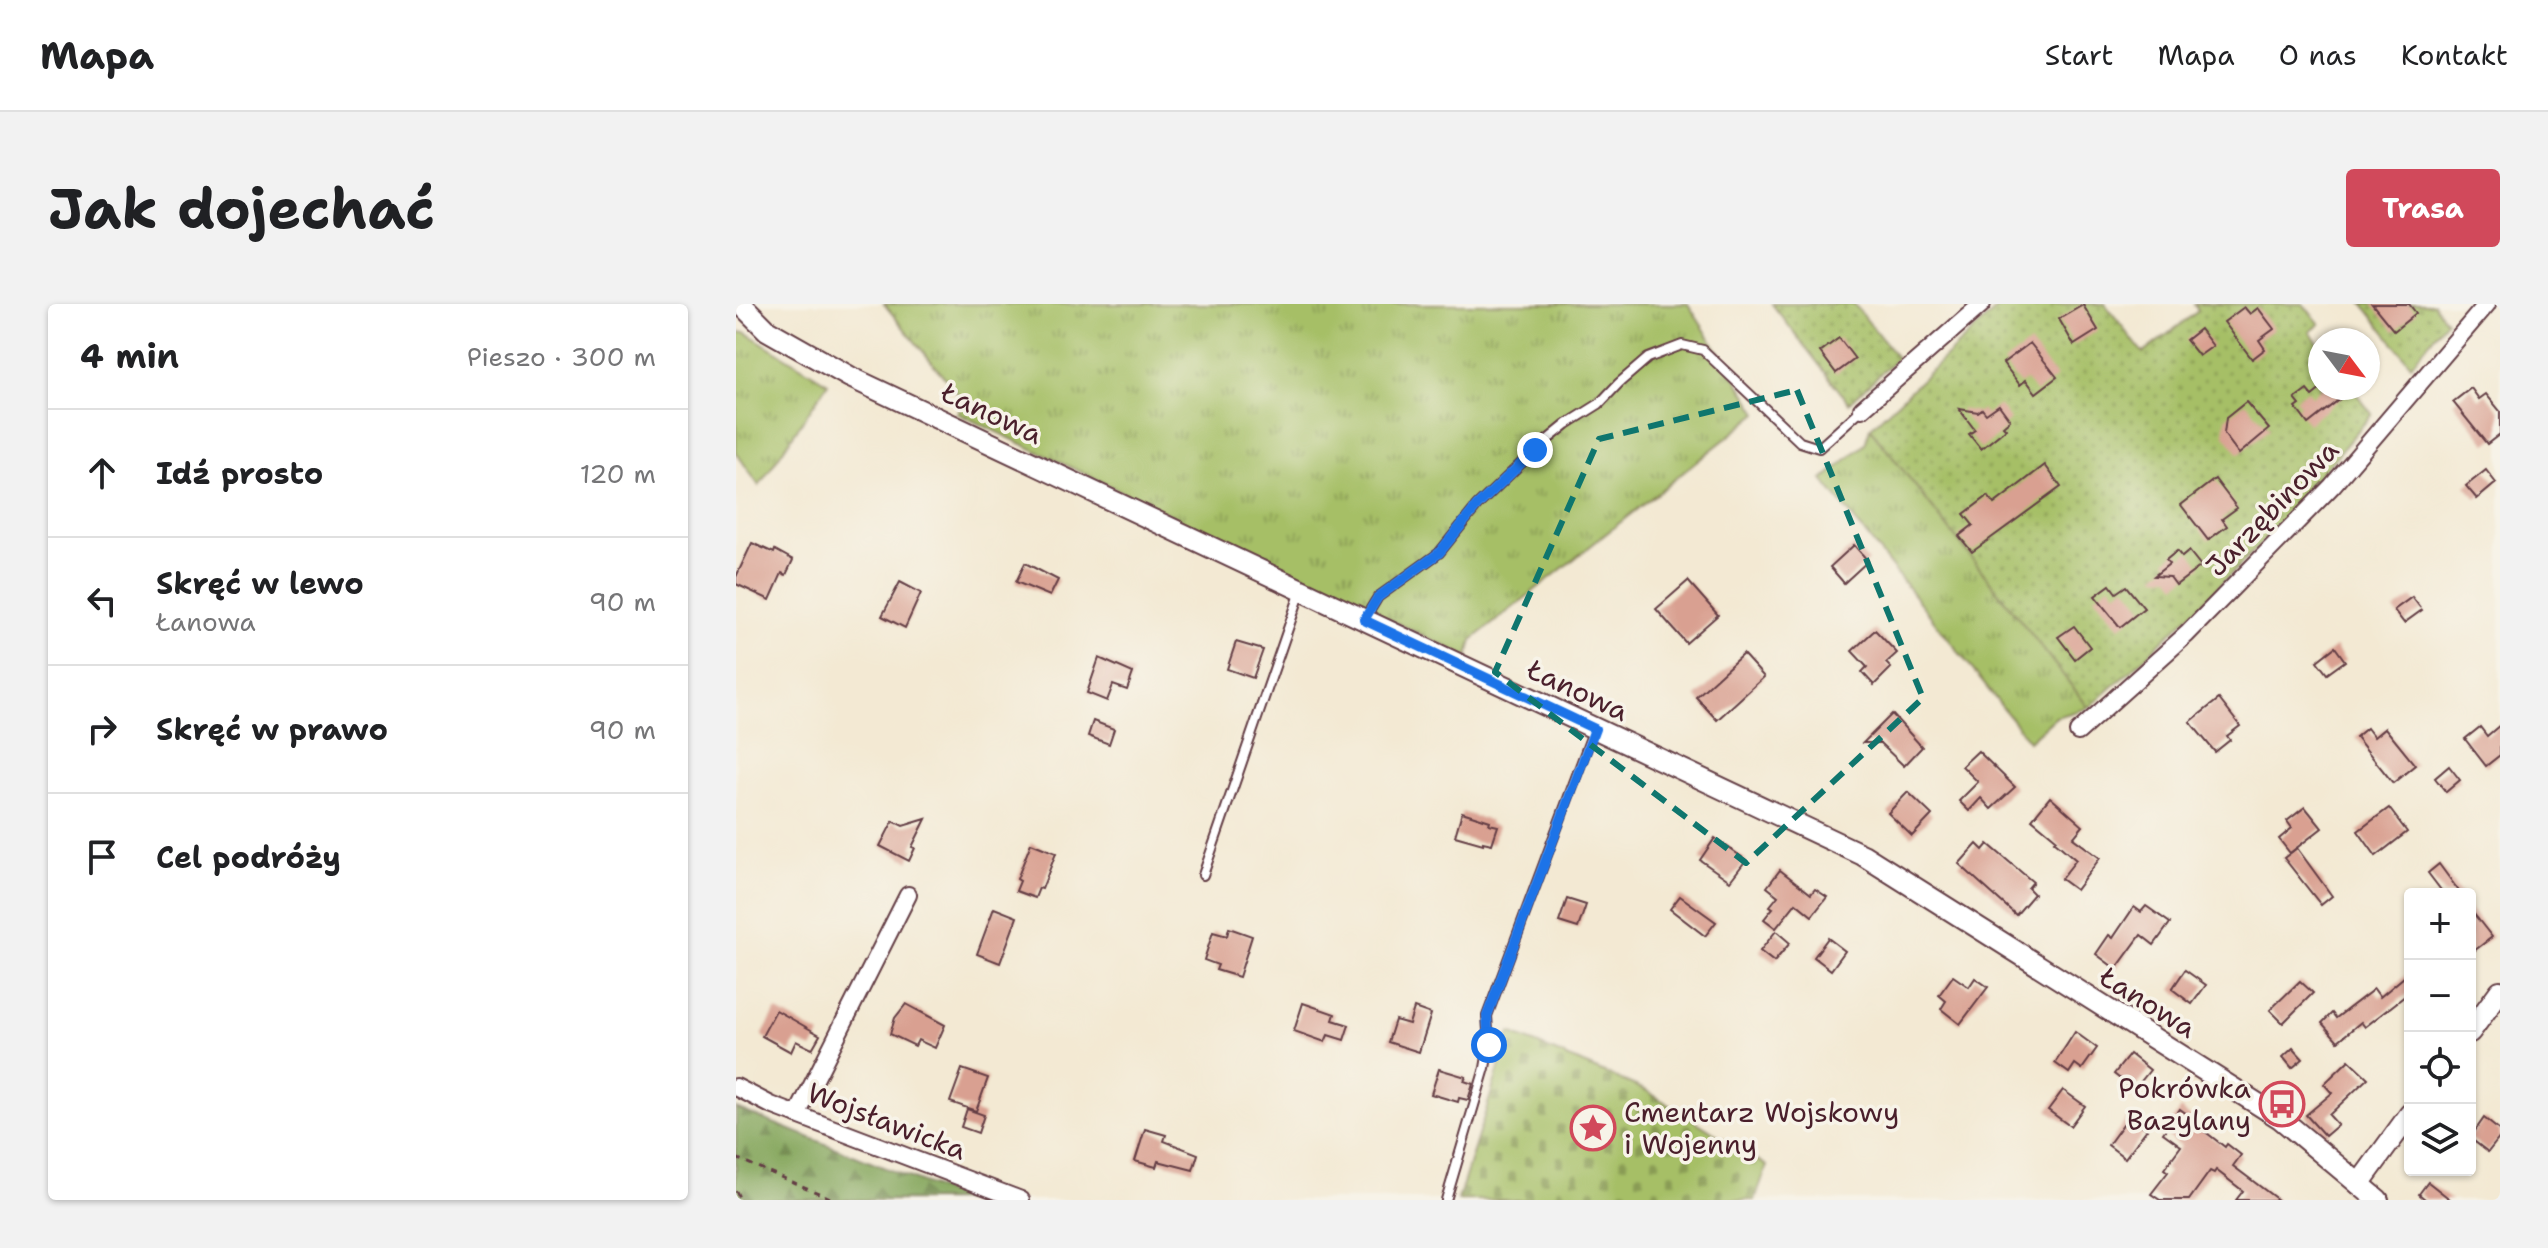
<!DOCTYPE html>
<html lang="pl">
<meta charset="utf-8">
<style>
:root{--surface:#fff;--page:#f2f2f2;--text:#202124;--muted:#757577;--line:#e0e0e0;--accent:#d1495b}
body{margin:0;font-family:"Shantell Sans",sans-serif;background:var(--page);color:var(--text)}
.controls{position:absolute;right:24px;bottom:24px;display:grid;overflow:hidden;border-radius:8px;box-shadow:0 2px 6px #0004}
.controls button{width:72px;height:72px;display:grid;place-items:center;padding:0;border:0;border-bottom:2px solid var(--line);background:var(--surface);color:var(--text);font:40px sans-serif}
.compass{position:absolute;left:1572px;top:24px;width:72px;height:72px;border-radius:50%;background:var(--surface);box-shadow:0 2px 6px #0004;rotate:122deg}
.stop{position:absolute;width:24px;height:24px;margin:-18px;border:6px solid #1a73e8;border-radius:50%;background:#fff}
.stop.end{background:#1a73e8;border-color:#fff;box-shadow:0 2px 8px #0008}
.list{margin:0;padding:0;list-style:none}
h2{display:flex;justify-content:space-between;align-items:center;height:104px;margin:0;padding:0 32px;font-size:34px}
h2 small{font-size:26px;font-weight:400;color:var(--muted)}
.list li{display:grid;grid-template-columns:52px 1fr auto;gap:24px;align-items:center;box-sizing:border-box;height:128px;padding:0 32px;border-top:2px solid var(--line)}
.list b{display:block;font-size:30px;white-space:nowrap}
.list p{margin:0;font-size:26px;white-space:nowrap;color:var(--muted)}
.list em{font-size:26px;font-style:normal;color:var(--muted)}
.icon{flex:none;width:44px;height:44px;fill:none;stroke:currentColor;stroke-width:2;stroke-linecap:round;stroke-linejoin:round}
.map{position:relative;flex:none;width:1764px;height:896px;overflow:hidden;border-radius:8px}
header{display:flex;align-items:center;gap:48px;box-sizing:border-box;height:112px;padding:0 40px;background:var(--surface);border-bottom:2px solid var(--line)}
header strong{font-size:38px}
nav{display:flex;gap:44px;margin-inline-start:auto;font-size:28px}
.intro{display:flex;align-items:center;justify-content:space-between;box-sizing:border-box;height:192px;padding:0 48px}
h1{margin:0;font-size:56px}
.button{padding:20px 36px;border-radius:8px;background:var(--accent);color:#fff;font-size:28px;font-weight:700}
main{display:flex;gap:48px;padding:0 48px}
aside{flex:1;background:var(--surface);border-radius:8px;box-shadow:0 2px 6px #0004}
.map>svg:first-child{display:block}
</style>
<header>
<strong>Mapa</strong>
<nav><a>Start</a><a>Mapa</a><a>O nas</a><a>Kontakt</a></nav>
</header>
<div class="intro"><h1>Jak dojechać</h1><a class="button">Trasa</a></div>
<main>
<aside>
<h2>4 min<small>Pieszo · 300 m</small></h2>
<ul class="list">
<li><svg class="icon" aria-label="ahead" viewBox="0 0 24 24"><path d="M12 20V5M6 11l6-6 6 6"/></svg><div><b>Idź prosto</b></div><em>120 m</em></li>
<li><svg class="icon" aria-label="left" viewBox="0 0 24 24"><path d="M17 20v-9H6M10 6l-5 5 5 5"/></svg><div><b>Skręć w lewo</b><p>Łanowa</p></div><em>90 m</em></li>
<li><svg class="icon" aria-label="right" viewBox="0 0 24 24"><path d="M7 20v-9h11M14 6l5 5-5 5"/></svg><div><b>Skręć w prawo</b></div><em>90 m</em></li>
<li><svg class="icon" aria-label="arrive" viewBox="0 0 24 24"><path d="M6 21V4h12l-3 4 3 4H6"/></svg><div><b>Cel podróży</b></div></li>
</ul>
</aside>
<div class="map">
<svg width="1764" height="896" viewBox="0 0 1764 896">
<defs>
<pattern id="grass-tufts" width="24" height="20" patternUnits="userSpaceOnUse" patternTransform="scale(2)"><rect width="24" height="20" fill="#a6bf66"/><path d="M3 7l-1-3M5 7V3M7 7l1-3M15 17l-1-3M17 17v-4M19 17l1-3" fill="none" stroke="#899b54"/></pattern>
<pattern id="forest-firs" width="22" height="20" patternUnits="userSpaceOnUse" patternTransform="scale(2)"><rect width="22" height="20" fill="#84a65b"/><path d="M5 1l3.5 6h-7zM16 11l3.5 6h-7z" fill="#6e874b"/></pattern>
<pattern id="cemetery-stones" width="16" height="16" patternUnits="userSpaceOnUse" patternTransform="scale(2)"><rect width="16" height="16" fill="#a6bf66"/><path d="M2 7V4a2 2 0 0 1 4 0v3zM10 15v-3a2 2 0 0 1 4 0v3z" fill="#899b54"/></pattern>
<pattern id="park-dots" width="8" height="8" patternUnits="userSpaceOnUse" patternTransform="scale(2)"><rect width="8" height="8" fill="#a6bf66"/><path d="M2 2h.1M6 6h.1" fill="none" stroke="#899b54" stroke-width="1.8" stroke-linecap="round"/></pattern>
</defs>
<rect width="100%" height="100%" fill="#f7f3e8"/>
<filter id="ink" filterUnits="userSpaceOnUse"><feTurbulence type="fractalNoise" baseFrequency=".0125" numOctaves="2"/><feDisplacementMap in="SourceGraphic" scale="16" xChannelSelector="R" yChannelSelector="G"/><feConvolveMatrix kernelMatrix="1 2 1 2 8 2 1 2 1" color-interpolation-filters="sRGB"/></filter>
<filter id="wash" filterUnits="userSpaceOnUse"><feTurbulence type="fractalNoise" baseFrequency=".006" numOctaves="4" result="noise"/><feDisplacementMap in="SourceGraphic" scale="32" xChannelSelector="R" yChannelSelector="G"/><feGaussianBlur stdDeviation="1.8" result="paint"/><feColorMatrix in="noise" values="0 0 0 0 0 0 0 0 0 0 0 0 0 0 0 0 0 1.4 0 .05"/><feComposite in="paint" operator="in"/></filter>
<g filter="url(#wash)">
<rect width="100%" height="100%" fill="#f3e9d3"/>
<g fill="url(#grass-tufts)" stroke="#786f48" stroke-width="2">
<polygon points="148,0 952,0 1022,109 736,336 732,353 221,109 228,97"/>
<polygon points="0,28 10,29 92,79 23,182 0,148"/>
<polygon points="1134,124 1353,404 1320,413 1293,437 1087,176 1129,140"/>
</g>
<polygon fill="url(#forest-firs)" stroke="#676243" stroke-width="2" points="0,804 229,896 0,896"/>
<polygon fill="url(#cemetery-stones)" stroke="#786f48" stroke-width="2" points="774,729 909,786 1031,862 1019,896 722,896"/>
<g fill="url(#park-dots)" stroke="#786f48" stroke-width="2">
<polygon points="1036,0 1118,0 1161,54 1113,99"/>
<path d="M 1266,0 L 1369,0 L 1407,49 L 1462,7 L 1458,0 L 1567,0 L 1584,20 L 1574,28 L 1584,41 L 1584,84 L 1616,84 L 1636,110 C 1604,147 1573,186 1541,222 C 1482,286 1418,346 1353,404 L 1134,124 Z"/>
<polygon points="1627,0 1697,0 1710,17 1675,61"/>
</g>
<g id="blocks">
<g fill="#d9a091">
<polygon points="1636,0 1673,0 1680,9 1658,27"/>
<polygon points="1347,1 1362,26 1338,41 1323,15"/>
<polygon points="1508,3 1514,10 1522,4 1538,25 1523,36 1529,45 1516,55 1488,18"/>
<polygon points="1464,25 1477,42 1463,52 1450,36"/>
<polygon points="1103,34 1119,55 1100,69 1084,48"/>
<polygon points="1294,39 1321,73 1300,89 1290,76 1284,81 1267,59"/>
<polygon points="1586,84 1597,84 1605,94 1572,120 1560,104 1564,101 1559,95 1571,86 1576,92"/>
<polygon points="1735,84 1743,95 1750,90 1764,107 1764,130 1751,140 1717,98"/>
<polygon points="1510,98 1533,125 1503,150 1488,130 1490,114"/>
<polygon points="1263,101 1274,116 1267,122 1270,125 1245,145 1233,130 1239,126 1223,105 1242,108 1246,105 1250,110"/>
<polygon points="1309,161 1325,183 1236,248 1223,232 1237,221 1228,210 1252,192 1258,200"/>
<polygon points="1750,166 1760,179 1741,195 1730,182"/>
<polygon points="1479,175 1501,204 1486,215 1491,222 1472,236 1445,201"/>
<polygon points="16,239 38,249 39,246 57,256 50,271 46,269 34,296 0,280 0,273"/>
<polygon points="1118,241 1132,257 1108,279 1094,263"/>
<polygon points="1441,247 1446,253 1453,247 1465,262 1440,281 1434,273 1418,272 1433,260 1430,256"/>
<polygon points="289,259 322,276 314,292 280,278"/>
<polygon points="952,277 982,311 950,339 920,305"/>
<polygon points="164,278 185,289 169,324 146,312"/>
<polygon points="1374,281 1380,289 1390,282 1408,304 1384,323 1359,292"/>
<polygon points="1676,293 1686,306 1668,319 1658,306"/>
<polygon points="1338,322 1354,343 1339,355 1322,333"/>
<polygon points="1139,326 1161,349 1150,359 1155,364 1138,381 1126,368 1131,363 1116,347"/>
<polygon points="500,338 527,346 517,374 491,365"/>
<polygon points="1599,343 1609,357 1591,370 1581,357"/>
<polygon points="1007,350 1028,373 981,416 960,393"/>
<polygon points="363,354 397,369 391,386 377,381 371,397 351,389"/>
<polygon points="1483,395 1504,422 1491,432 1494,436 1479,448 1454,418"/>
<polygon points="1156,410 1186,443 1168,462 1144,439 1127,439"/>
<polygon points="357,417 378,425 373,440 352,432"/>
<polygon points="1764,421 1764,451 1750,462 1729,435 1744,423 1751,432"/>
<polygon points="1631,424 1638,433 1649,424 1679,461 1657,479 1620,433"/>
<polygon points="1242,447 1279,483 1255,505 1245,494 1233,507 1223,497 1242,478 1226,462"/>
<polygon points="1713,462 1724,476 1710,488 1699,474"/>
<polygon points="1172,488 1196,511 1176,532 1152,509"/>
<polygon points="1314,493 1347,522 1337,534 1364,554 1340,586 1325,575 1340,556 1318,537 1320,535 1296,515"/>
<polygon points="1569,503 1586,524 1554,549 1543,535 1556,524 1551,517"/>
<polygon points="1653,504 1671,528 1640,552 1622,527"/>
<polygon points="726,508 754,517 753,520 762,522 756,540 747,538 747,540 719,532"/>
<polygon points="190,515 176,543 179,544 173,557 144,542 157,517 167,522"/>
<polygon points="979,534 1010,556 994,577 964,556"/>
<polygon points="295,539 320,549 306,585 303,584 299,594 280,587 284,577 281,575"/>
<polygon points="1241,540 1247,546 1252,540 1297,578 1292,584 1298,590 1280,611 1223,560"/>
<polygon points="1561,544 1596,592 1585,601 1548,554"/>
<polygon points="1703,560 1725,590 1708,590 1692,569"/>
<polygon points="1044,566 1075,590 1079,585 1091,593 1076,612 1060,599 1040,624 1028,615 1037,604 1034,602 1042,592 1031,583"/>
<polygon points="944,592 980,618 969,632 934,605"/>
<polygon points="831,595 850,601 842,624 823,618"/>
<polygon points="1410,602 1434,619 1418,641 1405,631 1380,665 1360,650 1373,631 1377,634 1398,603 1405,608"/>
<polygon points="258,604 281,613 264,659 241,650"/>
<polygon points="1734,605 1756,633 1734,650"/>
<polygon points="493,624 516,632 503,673 480,666 482,661 468,656 477,628 491,632"/>
<polygon points="1040,627 1054,639 1038,658 1024,647"/>
<polygon points="1092,634 1109,647 1095,666 1078,653"/>
<polygon points="1449,666 1470,681 1456,700 1436,685"/>
<polygon points="1674,668 1674,688 1629,723 1625,718 1602,737 1586,719 1596,709 1600,714 1638,685 1644,693"/>
<polygon points="1217,672 1233,683 1239,674 1252,683 1224,720 1205,705 1210,697 1203,691"/>
<polygon points="1564,677 1577,689 1547,719 1534,706"/>
<polygon points="567,699 599,710 597,716 613,721 608,736 592,731 589,738 558,727"/>
<polygon points="170,700 209,721 199,744 182,736 179,742 154,730 159,714"/>
<polygon points="678,704 695,710 683,748 652,738 659,716 673,720"/>
<polygon points="40,706 84,731 76,745 60,737 55,748 26,732"/>
<polygon points="1339,728 1361,744 1346,765 1339,760 1333,769 1319,759"/>
<polygon points="1557,744 1567,755 1556,764 1547,753"/>
<polygon points="1394,750 1414,766 1398,786 1378,770"/>
<polygon points="1613,756 1632,774 1593,811 1602,821 1589,832 1570,811 1596,789 1588,780"/>
<polygon points="226,765 252,774 240,807 214,798"/>
<polygon points="703,765 730,773 728,777 737,780 732,796 723,794 722,798 695,790"/>
<polygon points="1327,786 1349,802 1334,822 1312,806"/>
<polygon points="231,805 248,811 242,829 225,823"/>
<polygon points="1444,805 1469,823 1467,826 1489,843 1491,840 1505,851 1497,862 1542,896 1500,896 1507,887 1480,866 1478,869 1474,867 1453,896 1424,896 1415,890 1432,868 1428,865 1445,842 1427,829"/>
<polygon points="1393,812 1411,825 1389,854 1372,841"/>
<polygon points="1748,814 1764,827 1764,833 1752,848 1734,834"/>
<polygon points="409,825 430,831 428,837 462,850 457,866 422,857 420,863 399,857"/>
<polygon points="1692,878 1715,896 1690,896 1683,890"/>
</g>
</g>
</g>
<g filter="url(#ink)">
<use href="#blocks" fill-opacity="0" stroke="#633d44" stroke-width="2"/>
<g fill="none" stroke-linecap="round" stroke-linejoin="round">
<g stroke="#633d44" stroke-width="12">
<g id="service">
<polyline points="628,316 642,293 703,249 741,202 799,146 831,120 863,100 883,79 912,54 946,41 967,46 1064,138 1083,144 1126,105"/>
<polyline points="467,571 565,287"/>
<polyline points="710,896 749,764 753,741 751,712 858,425"/>
</g>
</g>
<g stroke="#633d44" stroke-width="20">
<g id="minor">
<polyline points="1126,105 1246,0"/>
<polyline points="1342,428 1451,330 1596,182 1751,0"/>
<polyline points="0,783 35,801 285,896"/>
<polyline points="61,811 172,591"/>
</g>
</g>
<g stroke="#633d44" stroke-width="24">
<g id="tertiary">
<polyline points="5,0 31,26 114,73 1127,551 1544,814 1642,896"/>
<polyline points="1734,728 1764,687"/>
<polyline points="1623,880 1674,810"/>
</g>
</g>
<g stroke="#633d44" stroke-width="3" stroke-dasharray="6 6" stroke-linecap="butt">
<polyline points="0,854 99,896"/>
<polyline points="0,887 4,896"/>
</g>
<use href="#service" stroke="#fff" stroke-width="8"/>
<use href="#minor" stroke="#fff" stroke-width="16"/>
<use href="#tertiary" stroke="#fff" stroke-width="20"/>
</g>
</g>
<g fill="none" stroke-linecap="round" stroke-linejoin="round" filter="url(#ink)">
<polyline stroke="#1a73e8" stroke-width="10" points="753,741 751,712 859,425 628,316 642,293 703,249 741,202 799,146"/>
</g>
<path fill="none" stroke="#0f766e" stroke-width="6" stroke-dasharray="16 10" stroke-linejoin="round" d="M 1061,86 L 1187,394 L 1010,559 L 759,368 L 863,135 Z"/>
<defs>
<g id="bus-ring" transform="scale(2.3)"><circle r="9.5" fill="#f7f3e8" stroke="#d1495b" stroke-width="1.5"/><path d="M-5-6H5V4H4V6H2V4H-2V6H-4V4H-5ZM-3.5-4V0h7V-4ZM-3.5 1.2v1.5H-2V1.2ZM2 1.2v1.5H3.5V1.2Z" fill="#d1495b"/></g>
<g id="sight-ring" transform="scale(2.3)"><circle r="9.5" fill="#f7f3e8" stroke="#d1495b" stroke-width="1.5"/><path d="M0-6L1.8-2.2L6-1.7L2.9 1.2L3.7 5.4L0 3.3L-3.7 5.4L-2.9 1.2L-6-1.7L-1.8-2.2Z" fill="#d1495b"/></g>
</defs>
<g fill-rule="evenodd">
<use href="#bus-ring" x="1546" y="800"/>
<use href="#sight-ring" x="857" y="824"/>
</g>
<g text-anchor="middle" dominant-baseline="central" stroke-width="7" stroke-linejoin="round" paint-order="stroke">
<g font-size="28" fill="#4a1f2b" stroke="#f7f3e8">
<text transform="translate(256 109) rotate(25)">Łanowa</text>
<text transform="translate(1536 204) rotate(-46)">Jarzębinowa</text>
<text transform="translate(842 386) rotate(25)">Łanowa</text>
<text transform="translate(1412 698) rotate(32)">Łanowa</text>
<text transform="translate(151 817) rotate(21)">Wojsławicka</text>
</g>
<g font-size="28" fill="#4a1f2b" stroke="#f7f3e8" text-anchor="end">
<text x="1515" y="784">Pokrówka<tspan x="1515" dy="32">Bazylany</tspan></text>
<text x="888" y="808" text-anchor="start">Cmentarz Wojskowy<tspan x="888" dy="32">i Wojenny</tspan></text>
</g>
</g>
</svg>
<div class="controls">
<button>+</button>
<button>−</button>
<button><svg class="icon" aria-label="locate" viewBox="0 0 24 24"><circle cx="12" cy="12" r="6"/><path d="M12 2v4M12 18v4M2 12h4M18 12h4"/></svg></button>
<button><svg class="icon" aria-label="layers" viewBox="0 0 24 24"><path d="M12 4l9 5-9 5-9-5zM3 14l9 5 9-5"/></svg></button>
</div>
<svg class="compass" viewBox="-18 -18 36 36"><path d="M0-13l5 13h-10z" fill="#e53935"/><path d="M0 13l5-13h-10z" fill="#757577"/></svg>
<div class="stop" style="left:753px;top:741px"></div>
<div class="stop end" style="left:799px;top:146px"></div>
</div>
</main>
